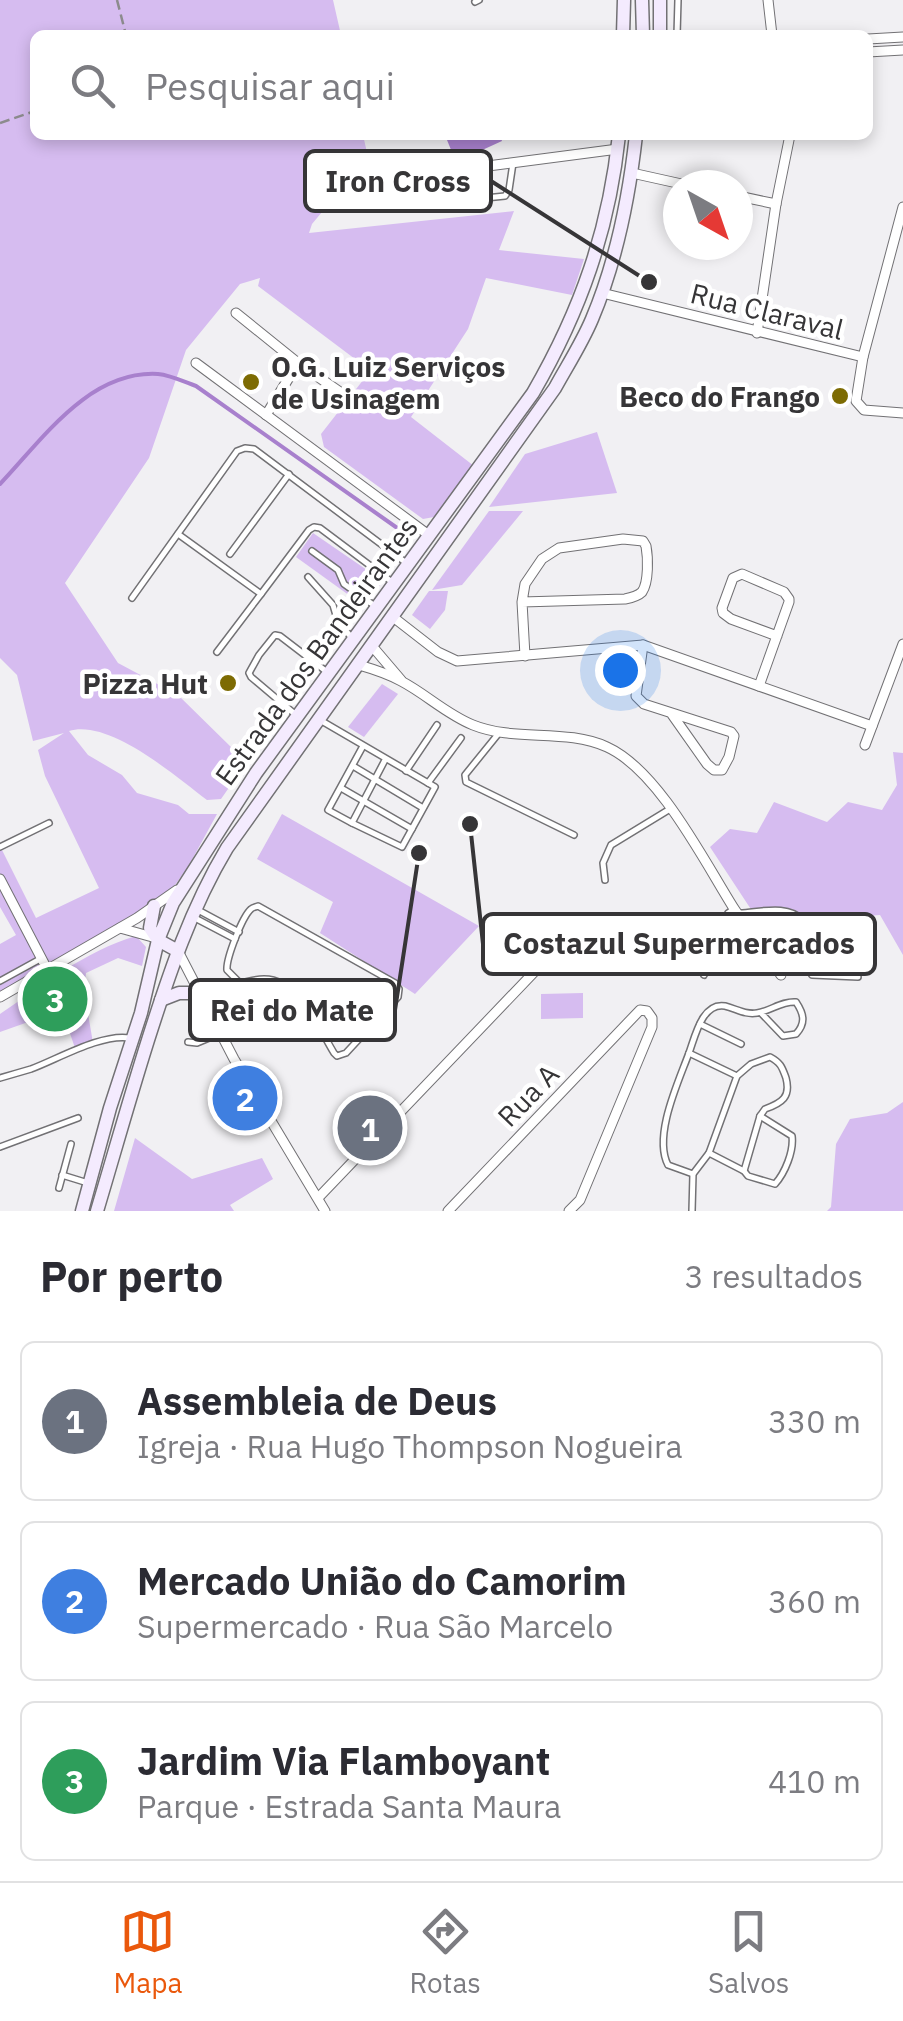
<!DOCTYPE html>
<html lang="pt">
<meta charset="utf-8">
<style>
:root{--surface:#fff;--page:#f7f7f7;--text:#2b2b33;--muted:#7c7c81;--line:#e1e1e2;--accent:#ea580c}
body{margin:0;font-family:"IBM Plex Sans",sans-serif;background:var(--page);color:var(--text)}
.compass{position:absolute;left:663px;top:170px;width:90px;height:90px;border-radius:50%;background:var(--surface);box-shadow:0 5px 15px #0003;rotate:140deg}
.you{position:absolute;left:620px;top:670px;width:35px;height:35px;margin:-25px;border:8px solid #fff;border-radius:50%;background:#1a73e8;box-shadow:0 0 0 15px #1a73e833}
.badge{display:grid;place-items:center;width:65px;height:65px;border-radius:50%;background:var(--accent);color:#fff;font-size:32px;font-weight:700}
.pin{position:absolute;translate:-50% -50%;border:5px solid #fff;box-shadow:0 2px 10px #0006}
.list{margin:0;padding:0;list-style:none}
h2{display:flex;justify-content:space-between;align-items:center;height:130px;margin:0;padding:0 40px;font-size:42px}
h2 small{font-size:32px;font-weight:400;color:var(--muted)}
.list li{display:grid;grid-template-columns:65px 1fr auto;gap:30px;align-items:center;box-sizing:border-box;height:160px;margin:0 20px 20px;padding:0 20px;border:2px solid var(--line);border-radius:15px}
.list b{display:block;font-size:38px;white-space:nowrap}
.list p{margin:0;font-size:32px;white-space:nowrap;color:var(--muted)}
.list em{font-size:32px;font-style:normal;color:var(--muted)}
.icon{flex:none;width:55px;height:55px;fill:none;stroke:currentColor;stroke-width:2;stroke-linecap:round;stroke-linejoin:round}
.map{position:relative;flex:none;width:903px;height:1211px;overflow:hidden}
.search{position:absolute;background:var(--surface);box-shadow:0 5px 15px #0003;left:30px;right:30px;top:30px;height:110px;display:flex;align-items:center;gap:25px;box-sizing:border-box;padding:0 35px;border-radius:15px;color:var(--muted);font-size:38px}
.sheet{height:670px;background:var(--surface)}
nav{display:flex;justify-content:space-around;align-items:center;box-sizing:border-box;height:140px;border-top:2px solid var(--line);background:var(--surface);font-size:28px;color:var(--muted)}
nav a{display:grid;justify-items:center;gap:5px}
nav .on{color:var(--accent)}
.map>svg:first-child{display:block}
</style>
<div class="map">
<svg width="903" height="1211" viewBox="0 0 903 1211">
<rect width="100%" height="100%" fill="#f1f0f3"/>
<g fill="#d6bcf0">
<path d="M 0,0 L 333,0 L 341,35 L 35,35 L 35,135 L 363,135 L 368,157 L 312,224 L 309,233 L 514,211 L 499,250 L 584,259 L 572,295 L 486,278 L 468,329 L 411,417 L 474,466 L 434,517 L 423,519 L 324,447 L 321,434 L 367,375 L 369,359 L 364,356 L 359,362 L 258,286 L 260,278 L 240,284 L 186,350 L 149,458 L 65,583 L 118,663 L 178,695 L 232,748 L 242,769 L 221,799 L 207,800 C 175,776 110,719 69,731 L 88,755 L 122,775 L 137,793 L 178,805 L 189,814 L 217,814 L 188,867 L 175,885 L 148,907 L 0,992 L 0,944 L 16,935 L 0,907 L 0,846 L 36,918 L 99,888 L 45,776 L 38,750 L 64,733 L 33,741 L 17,675 L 0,658 Z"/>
<polygon points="597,432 617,493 489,507 525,454"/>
<polygon points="489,511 523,511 462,585 432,590"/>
<polygon points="313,533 383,581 364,606 296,557"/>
<polygon points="429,591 448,591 445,610 430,629 412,615"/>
<polygon points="382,684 398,694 364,737 348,727"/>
<polygon points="893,752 903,753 903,955 880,915 760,923 710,847 730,829 757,833 774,802 827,822 848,802 882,810 897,785"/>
<polygon points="282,814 479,926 415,994 320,933 333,902 257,859"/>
<path d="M 136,936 L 146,947 L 142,966 L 118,958 L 86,973 L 84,990 L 93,1043 L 75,1048 L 62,1010 L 0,1032 L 0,1014 C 43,985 85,951 136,936 Z"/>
<polygon points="583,993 583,1018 541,1019 541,994"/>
<polygon points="903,1102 903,1211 827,1211 831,1207 836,1144 850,1119 887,1113"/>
<polygon points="135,1138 192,1179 262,1158 273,1179 230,1205 234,1211 114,1211"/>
</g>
<polygon fill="#a880cd" points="457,135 500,135 502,141 456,162 447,140"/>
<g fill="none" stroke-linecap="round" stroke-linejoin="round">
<path stroke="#a880cd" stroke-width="4" d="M 0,484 C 42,440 89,370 158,374 C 170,375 185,382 196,386 L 410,537"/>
<g stroke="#727174" stroke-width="8">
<g id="service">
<polyline points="475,2 479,0"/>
<polyline points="677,35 678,0"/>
<polyline points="417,163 373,184 363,192 360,207 427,204 505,196 509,190 513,163"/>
<polyline points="178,534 261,594 217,652"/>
<polyline points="312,551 338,570 344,584 375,606"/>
<polyline points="230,554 289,474"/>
<polyline points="308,577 333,605 338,622 352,638"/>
<polyline points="261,594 309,530 314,527 320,528 392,582"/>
<polyline points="132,598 237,451 245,448 254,449 405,562"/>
<polyline points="296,715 251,677 249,673 259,655 275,635 280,636 327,672"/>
<polyline points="320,720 435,787 402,847 352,823 385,760"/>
<polyline points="499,733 465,775 466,782 574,835"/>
<polyline points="353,766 423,808"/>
<polyline points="406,771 437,725"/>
<polyline points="428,783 461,738"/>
<polyline points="341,788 412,829"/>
<polyline points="352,823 328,810 363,746"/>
<polyline points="0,847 49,823"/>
<polyline points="605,880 603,863 611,845 670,809"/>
<path d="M 258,906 L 395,983 L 399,989 L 398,997 L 346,1053 L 337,1056 L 334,1053 C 318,1027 300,979 264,979 C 255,979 247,982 240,983 L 227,970 C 226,959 242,917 251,909 C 253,907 256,907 258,906 Z"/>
<polyline points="198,910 239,932"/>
<path d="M 740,913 C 761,912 787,904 803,920 L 808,969 L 812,975 L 858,977"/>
<polyline points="193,917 235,939"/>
<polyline points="704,975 728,913 734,909"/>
<polyline points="0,981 42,958"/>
<polyline points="700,1024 741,1044"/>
<polyline points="188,1042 197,1043 221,1033"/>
<path d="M 689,1053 C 695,1037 702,1002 725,1006 C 737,1009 745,1015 757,1013 C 771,1011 781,1001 796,1002 C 804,1014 806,1023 796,1034 L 783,1036 L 761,1013"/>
<path d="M 0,1078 C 10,1075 21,1072 31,1069 C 58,1059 102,1033 130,1038"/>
<polyline points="0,1147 78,1118"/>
<path d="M 709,1153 L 744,1171 L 748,1176 L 775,1184 C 785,1173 794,1151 792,1136 L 760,1116"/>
<path d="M 693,1174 L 668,1165 C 653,1136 678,1083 689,1053 L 737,1076"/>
<polyline points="62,1175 88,1183"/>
<polyline points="59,1188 71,1144"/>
<path d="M 692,1211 L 693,1174 L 709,1153 L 737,1076 L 751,1064 L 770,1057 C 781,1063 782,1067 786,1078 C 791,1097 782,1103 765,1109 L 760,1116 L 744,1171"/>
</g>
</g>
<g stroke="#727174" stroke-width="11">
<g id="minor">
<polyline points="768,0 772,35"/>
<polyline points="868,39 903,37"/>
<polyline points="868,52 903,50"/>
<polyline points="457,170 618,149"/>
<polyline points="632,173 686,185"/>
<polyline points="738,196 776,204"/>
<polyline points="903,207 863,357 856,401 864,410 903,413"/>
<polyline points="602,293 863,357"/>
<polyline points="236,313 298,363 340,392"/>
<polyline points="757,333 776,204 790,135"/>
<polyline points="196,363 430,536"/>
<polyline points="266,415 298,363"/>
<path d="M 522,602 L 625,599 C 630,598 638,596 642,592 C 649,582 648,557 646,546 L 643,541 L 623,539 L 559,548 L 542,559 L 525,584 L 522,602 L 525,656"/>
<polyline points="393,617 438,652 457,661 643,645 872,726"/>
<polyline points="643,645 636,696 644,704 731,732 734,736 729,757 722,770 714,770 707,764 671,713"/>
<polyline points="372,646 401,680"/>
<path d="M 359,665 C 373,669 388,674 401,681 C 426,694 446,714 473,725 C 515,742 566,728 607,747 C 658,770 703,859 733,907 C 748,930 765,953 781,975"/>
<polyline points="759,686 789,602 789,599 784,592 742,574 733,578 722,608 723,613 731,619 777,636"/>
<polyline points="865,745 903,644"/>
<polyline points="0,879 47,969"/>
<polyline points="120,928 156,938"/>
<polyline points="179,953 234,1059 325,1211"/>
<polyline points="0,997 137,918 177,890"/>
<polyline points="318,1198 539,967"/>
<polyline points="448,1211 640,1010 647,1011 652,1018 652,1027 580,1200 569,1211"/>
</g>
</g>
<g stroke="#727174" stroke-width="15">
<g id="secondary">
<polyline points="642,0 643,35"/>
<polyline points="660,0 660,35"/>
<polyline points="623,35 624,0"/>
<polyline points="154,906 150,928 158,940 178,951"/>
<polyline points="161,1000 179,993 198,993"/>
<path d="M 82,1211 L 110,1108 L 141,1013 L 158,940 L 173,903 L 256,773 L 533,393 C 581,310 609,230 619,135"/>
<path d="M 97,1211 C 114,1154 130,1097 148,1040 C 169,974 191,908 227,848 L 555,388 C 567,366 582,343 592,319 C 617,260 629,198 636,135"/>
</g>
</g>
<g stroke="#8c8b8d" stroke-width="2.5" stroke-dasharray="10 5" stroke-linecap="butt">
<polyline points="117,0 126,35"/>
<polyline points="0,123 35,111"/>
</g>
<use href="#service" stroke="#fff" stroke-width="5"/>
<use href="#minor" stroke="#fff" stroke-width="9"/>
<use href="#secondary" stroke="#f4ebfe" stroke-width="12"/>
</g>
<g fill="#7d6b03" stroke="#fff" stroke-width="4">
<circle cx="251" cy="382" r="10"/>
<circle cx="840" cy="396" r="10"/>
<circle cx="228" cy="683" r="10"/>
</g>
<g text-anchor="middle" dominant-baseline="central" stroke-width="9" stroke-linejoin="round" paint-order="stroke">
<g font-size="28" fill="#363537" stroke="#fff">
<text transform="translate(767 311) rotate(14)">Rua Claraval</text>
<text transform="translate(316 651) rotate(-54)">Estrada dos Bandeirantes</text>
<text transform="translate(528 1095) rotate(-46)">Rua A</text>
</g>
<g font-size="28" font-weight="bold" fill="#363537" stroke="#fff" text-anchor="end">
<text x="271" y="366" text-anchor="start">O.G. Luiz Serviços<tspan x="271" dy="32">de Usinagem</tspan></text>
<text x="820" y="396">Beco do Frango</text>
<text x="208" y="683">Pizza Hut</text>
</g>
</g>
<path fill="none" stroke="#363537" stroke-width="4" d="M649 282L491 181M470 824L483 944M419 853L395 1010"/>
<g fill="#363537" stroke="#fff" stroke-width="4">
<circle cx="649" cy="282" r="10"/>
<circle cx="470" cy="824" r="10"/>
<circle cx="419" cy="853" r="10"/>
</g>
<g fill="#fff" stroke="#363537" stroke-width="4">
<rect x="305" y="151" width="186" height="60" rx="10"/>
<rect x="483" y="914" width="392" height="60" rx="10"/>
<rect x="190" y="980" width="205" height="60" rx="10"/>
</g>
<g font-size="30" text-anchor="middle" font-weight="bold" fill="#363537">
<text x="398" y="192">Iron Cross</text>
<text x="679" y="954">Costazul Supermercados</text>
<text x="292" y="1021">Rei do Mate</text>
</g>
</svg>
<svg class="compass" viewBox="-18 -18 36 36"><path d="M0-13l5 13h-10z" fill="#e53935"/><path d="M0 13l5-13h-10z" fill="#7c7c81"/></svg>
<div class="you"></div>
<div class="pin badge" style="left:370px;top:1128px;background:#6b7280">1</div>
<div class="pin badge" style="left:245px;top:1098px;background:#3f7fe0">2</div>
<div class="pin badge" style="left:55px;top:999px;background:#2e9e5b">3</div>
<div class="search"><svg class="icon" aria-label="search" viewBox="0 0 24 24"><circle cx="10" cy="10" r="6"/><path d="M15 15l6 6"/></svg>Pesquisar aqui</div>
</div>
<section class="sheet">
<h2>Por perto<small>3 resultados</small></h2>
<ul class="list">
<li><span class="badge" style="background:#6b7280">1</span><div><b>Assembleia de Deus</b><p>Igreja · Rua Hugo Thompson Nogueira</p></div><em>330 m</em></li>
<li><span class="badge" style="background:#3f7fe0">2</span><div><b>Mercado União do Camorim</b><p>Supermercado · Rua São Marcelo</p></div><em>360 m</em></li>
<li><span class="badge" style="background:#2e9e5b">3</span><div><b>Jardim Via Flamboyant</b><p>Parque · Estrada Santa Maura</p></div><em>410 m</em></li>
</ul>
</section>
<nav>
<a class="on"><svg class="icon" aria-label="map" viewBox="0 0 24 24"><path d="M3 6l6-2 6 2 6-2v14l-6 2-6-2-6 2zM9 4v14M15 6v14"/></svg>Mapa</a>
<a><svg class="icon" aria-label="directions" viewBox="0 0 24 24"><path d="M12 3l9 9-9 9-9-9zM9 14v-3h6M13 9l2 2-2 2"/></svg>Rotas</a>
<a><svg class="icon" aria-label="saved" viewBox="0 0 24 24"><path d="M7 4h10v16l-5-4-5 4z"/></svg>Salvos</a>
</nav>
